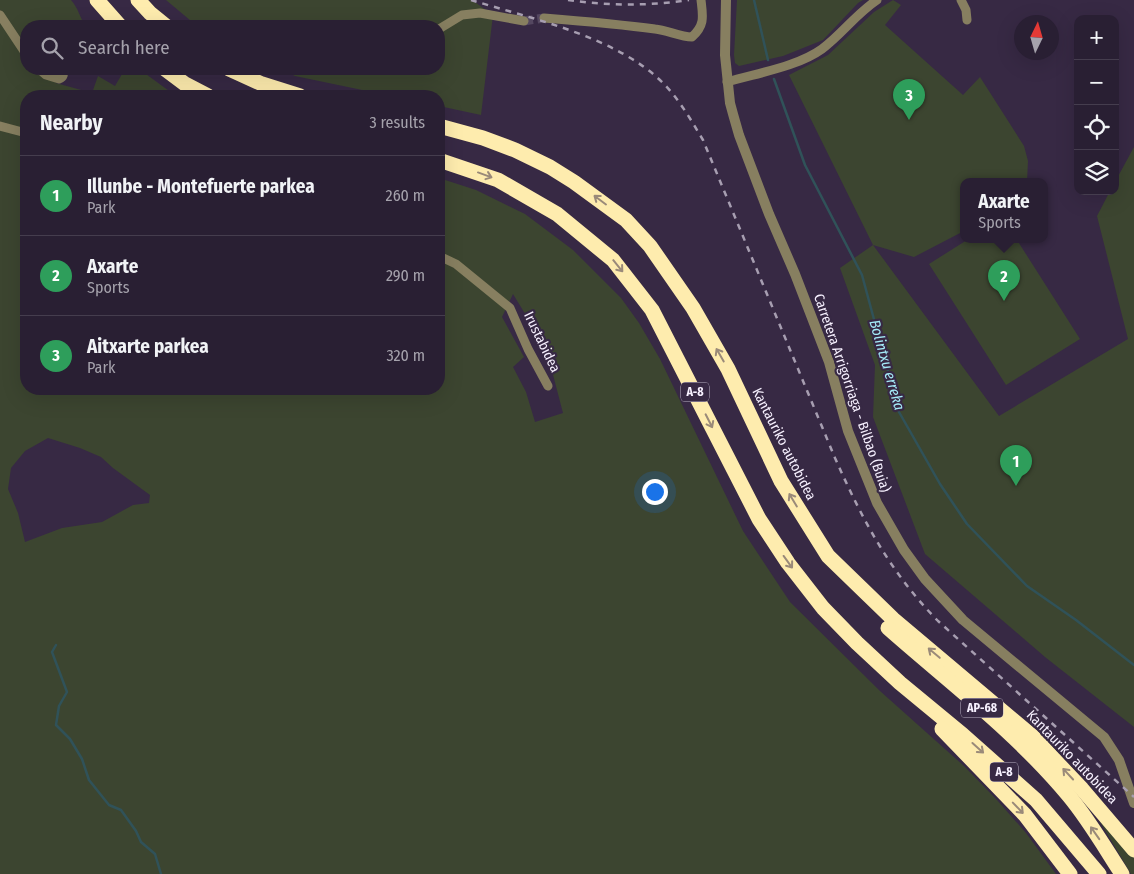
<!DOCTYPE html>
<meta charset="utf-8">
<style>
:root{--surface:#291f33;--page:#31273b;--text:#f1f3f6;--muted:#a5a2ac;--line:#453d4e;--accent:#53cbdb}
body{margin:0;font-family:"Fira Sans Condensed",sans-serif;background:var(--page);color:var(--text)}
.controls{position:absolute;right:15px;top:15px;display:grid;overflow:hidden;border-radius:10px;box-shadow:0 5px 20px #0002}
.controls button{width:45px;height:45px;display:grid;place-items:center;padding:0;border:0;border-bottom:1px solid var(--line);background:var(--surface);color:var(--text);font:25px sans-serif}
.compass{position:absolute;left:1014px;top:15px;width:45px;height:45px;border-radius:50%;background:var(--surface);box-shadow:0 5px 20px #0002;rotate:5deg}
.you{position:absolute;left:654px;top:491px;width:18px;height:18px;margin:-12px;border:4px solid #fff;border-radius:50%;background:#1a73e8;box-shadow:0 0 0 8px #1a73e833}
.badge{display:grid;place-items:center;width:32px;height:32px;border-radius:50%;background:var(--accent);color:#fff;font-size:16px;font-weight:700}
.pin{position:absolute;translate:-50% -41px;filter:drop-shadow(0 1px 2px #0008)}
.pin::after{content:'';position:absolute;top:26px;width:18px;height:15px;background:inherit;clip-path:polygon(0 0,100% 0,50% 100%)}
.popup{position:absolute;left:960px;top:178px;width:88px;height:65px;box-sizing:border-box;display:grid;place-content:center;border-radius:10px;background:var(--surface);filter:drop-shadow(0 1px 4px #0005);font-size:16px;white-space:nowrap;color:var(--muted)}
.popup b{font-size:19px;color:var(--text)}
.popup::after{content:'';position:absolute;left:50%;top:100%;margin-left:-10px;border:10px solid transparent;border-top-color:var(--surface)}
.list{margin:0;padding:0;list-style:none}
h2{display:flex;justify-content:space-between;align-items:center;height:65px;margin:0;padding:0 20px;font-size:21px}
h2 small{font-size:16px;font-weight:400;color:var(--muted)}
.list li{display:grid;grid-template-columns:32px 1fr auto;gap:15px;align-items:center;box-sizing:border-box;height:80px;padding:0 20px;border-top:1px solid var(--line)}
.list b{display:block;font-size:19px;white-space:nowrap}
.list p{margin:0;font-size:16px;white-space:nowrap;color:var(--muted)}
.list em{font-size:16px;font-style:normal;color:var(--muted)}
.icon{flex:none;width:28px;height:28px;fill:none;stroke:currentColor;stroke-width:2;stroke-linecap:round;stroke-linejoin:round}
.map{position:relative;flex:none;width:1134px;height:874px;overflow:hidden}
.search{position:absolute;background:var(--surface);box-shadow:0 5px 20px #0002;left:20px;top:20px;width:425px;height:55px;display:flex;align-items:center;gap:12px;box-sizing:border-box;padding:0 18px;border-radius:20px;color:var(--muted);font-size:19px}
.panel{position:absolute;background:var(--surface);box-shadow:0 5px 20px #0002;left:20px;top:90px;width:425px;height:305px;border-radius:20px}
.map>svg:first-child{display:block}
</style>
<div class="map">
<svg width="1134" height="874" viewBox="0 0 1134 874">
<rect width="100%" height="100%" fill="#372944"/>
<g fill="#3c4530" fill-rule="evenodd">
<path d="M 0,0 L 71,0 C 78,8 80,17 85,26 L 26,26 L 26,69 L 53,69 L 56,83 L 92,93 L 98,76 L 115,86 L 125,69 L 139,69 L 176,96 L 26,96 L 26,389 L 439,389 L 439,178 L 476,190 L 525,214 L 573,250 L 621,298 L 639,323 L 660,359 L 743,531 L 790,602 L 880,691 L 964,766 L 997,800 L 1026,833 L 1056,874 L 0,874 ZM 513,294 L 527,317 L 535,319 L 550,354 L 551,367 L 563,413 L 535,422 L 526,392 L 513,367 L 524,357 L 502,317 ZM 48,438 L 80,448 L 101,457 L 113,468 L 150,495 L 149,503 L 133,505 L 102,522 L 62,528 L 25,542 L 18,513 L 8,489 L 11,468 L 25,451 Z"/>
<polygon points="166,0 472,0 493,15 481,115 439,106 439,96 391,96 295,76 280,69 439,69 439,26 197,26"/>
<polygon points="737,0 863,0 858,3 823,40 783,56 739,66 735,63 734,55"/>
<polygon points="893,0 901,5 885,25 963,95 980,77 1024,146 1028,161 1027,182 964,182 964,231 914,257 873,245 999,416 1128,339 1097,216 1110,191 1115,191 1115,182 1134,147 1134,727 1045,657 925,554 873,417 875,365 840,268 873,245 789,75 828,55 874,12"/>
<polygon points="967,240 1017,240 1080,339 1006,385 929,264"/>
<polygon points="1093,810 1134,857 1134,874 1131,874"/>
</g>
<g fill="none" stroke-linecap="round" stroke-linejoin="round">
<g stroke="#305259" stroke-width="2.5">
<polyline points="754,0 768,60"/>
<polyline points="774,79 805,165 862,275 899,412 940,484 967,524 1027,586 1076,620 1134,665"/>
<polyline points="56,645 52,652 67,692 59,706 56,725 70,739 82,759 89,780 109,805 121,810 136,831 141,842 155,854 161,874"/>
</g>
<polyline stroke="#544760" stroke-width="9" stroke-dasharray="9 4.5" stroke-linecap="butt" points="524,21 544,18"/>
<g stroke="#877f60" stroke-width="9">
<polyline points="961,0 966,10 967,20"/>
<polyline points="0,15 26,54"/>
<path d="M 544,18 C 581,21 618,24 655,29 C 667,30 680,37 692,37 C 705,25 703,17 701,0"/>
<polyline points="439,29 462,15 480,13 524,21"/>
<path d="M 39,69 L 46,75 L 59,79 C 64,77 64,74 63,69"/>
<path d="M 727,82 C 757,73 797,67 822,49 C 842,34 856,14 877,0"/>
<polyline points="0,126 26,133"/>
<polyline points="439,256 456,264 510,308 528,349 548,386"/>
</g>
<polyline stroke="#877f60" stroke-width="10" points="726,0 725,55 730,103 733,114 739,135 769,214 795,274 829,362 848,431 877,503 904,550 925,579 963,620 1104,737 1119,760 1134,803"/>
<g stroke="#feecae" stroke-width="15">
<polyline points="97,0 120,26"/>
<polyline points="138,0 150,13 166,26"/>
<polyline points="165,69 185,84 208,96"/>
<polyline points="229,69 262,84 300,96"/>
<polyline points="439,126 483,138 515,150 550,167 574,182 626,220 650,246 693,308 728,369 781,481 828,556 893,619 1032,736 1082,789 1134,850"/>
<polyline points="439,160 498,180 557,214 613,260 652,310 759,519 788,563 823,608 857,643 900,683 963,735 1036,800 1099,874"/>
<path d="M 888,628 C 949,682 1016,732 1069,796 C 1089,820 1105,848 1122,874"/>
<polyline points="942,729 1025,815 1070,874"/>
</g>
<g stroke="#a79eb1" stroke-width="2.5" stroke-dasharray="6 6" stroke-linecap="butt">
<path d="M 471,0 C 533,19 617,37 663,83 C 679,99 691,120 703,140 L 835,458 C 863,521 890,572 938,621 L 1134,797"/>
<path d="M 568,0 C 608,6 649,6 689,0"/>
</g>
</g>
<defs><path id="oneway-shaft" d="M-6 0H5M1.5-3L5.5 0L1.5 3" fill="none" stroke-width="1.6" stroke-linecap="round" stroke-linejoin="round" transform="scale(1.25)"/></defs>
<g stroke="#9a8a79">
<use href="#oneway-shaft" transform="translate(485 175) rotate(20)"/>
<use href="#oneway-shaft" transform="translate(600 200) rotate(-143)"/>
<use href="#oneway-shaft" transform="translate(618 266) rotate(51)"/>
<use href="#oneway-shaft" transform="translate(720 355) rotate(-120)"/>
<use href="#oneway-shaft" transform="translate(709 421) rotate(63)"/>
<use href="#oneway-shaft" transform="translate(793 500) rotate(-121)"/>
<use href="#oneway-shaft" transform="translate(788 562) rotate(54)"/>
<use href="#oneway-shaft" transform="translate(934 653) rotate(-140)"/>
<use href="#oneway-shaft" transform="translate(978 748) rotate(42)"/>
<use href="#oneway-shaft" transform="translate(1068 774) rotate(-133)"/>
<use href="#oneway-shaft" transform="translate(1018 808) rotate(46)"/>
<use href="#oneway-shaft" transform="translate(1095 833) rotate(-125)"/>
</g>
<g text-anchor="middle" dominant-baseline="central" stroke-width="4.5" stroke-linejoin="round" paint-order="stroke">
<g fill="#372944" stroke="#bdb5c7" stroke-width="1">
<rect x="681" y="382.5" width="28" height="19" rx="4"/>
<rect x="961" y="698.5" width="42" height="19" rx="4"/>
<rect x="990" y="762.5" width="28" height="19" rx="4"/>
</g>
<g font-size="12" font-weight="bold" fill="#f7f1ff">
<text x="695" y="392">A-8</text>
<text x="982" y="708">AP-68</text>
<text x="1004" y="772">A-8</text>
</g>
<g font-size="14" fill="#f7f1ff" stroke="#372944">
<text transform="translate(542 342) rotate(64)">Irustabidea</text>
<text transform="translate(852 393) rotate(71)">Carretera Arrigorriaga - Bilbao (Buia)</text>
<text transform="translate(784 444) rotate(63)">Kantauriko autobidea</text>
<text transform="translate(1072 757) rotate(46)">Kantauriko autobidea</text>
</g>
<g font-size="15" font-style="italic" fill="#a4eaf7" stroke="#372944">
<text transform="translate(887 365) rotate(74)">Bolintxu erreka</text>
</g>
</g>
</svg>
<div class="controls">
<button>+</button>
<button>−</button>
<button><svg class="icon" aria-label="locate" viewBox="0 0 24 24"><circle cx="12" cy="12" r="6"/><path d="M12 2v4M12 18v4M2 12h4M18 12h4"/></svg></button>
<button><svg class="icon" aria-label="layers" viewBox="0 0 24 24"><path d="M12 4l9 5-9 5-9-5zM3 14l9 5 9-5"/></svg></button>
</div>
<svg class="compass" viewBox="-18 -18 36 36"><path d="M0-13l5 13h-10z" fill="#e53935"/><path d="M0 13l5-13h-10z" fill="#a5a2ac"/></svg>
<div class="you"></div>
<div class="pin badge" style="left:1016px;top:486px;background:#2e9e5b">1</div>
<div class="pin badge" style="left:1004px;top:301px;background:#2e9e5b">2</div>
<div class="popup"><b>Axarte</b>Sports</div>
<div class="pin badge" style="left:909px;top:120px;background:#2e9e5b">3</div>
<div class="search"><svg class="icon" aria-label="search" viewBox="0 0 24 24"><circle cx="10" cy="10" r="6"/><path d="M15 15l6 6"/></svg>Search here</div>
<section class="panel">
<h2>Nearby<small>3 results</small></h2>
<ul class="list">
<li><span class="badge" style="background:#2e9e5b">1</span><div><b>Illunbe - Montefuerte parkea</b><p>Park</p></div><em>260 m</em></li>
<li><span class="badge" style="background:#2e9e5b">2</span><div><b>Axarte</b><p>Sports</p></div><em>290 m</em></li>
<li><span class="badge" style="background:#2e9e5b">3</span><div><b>Aitxarte parkea</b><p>Park</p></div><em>320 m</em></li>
</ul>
</section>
</div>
